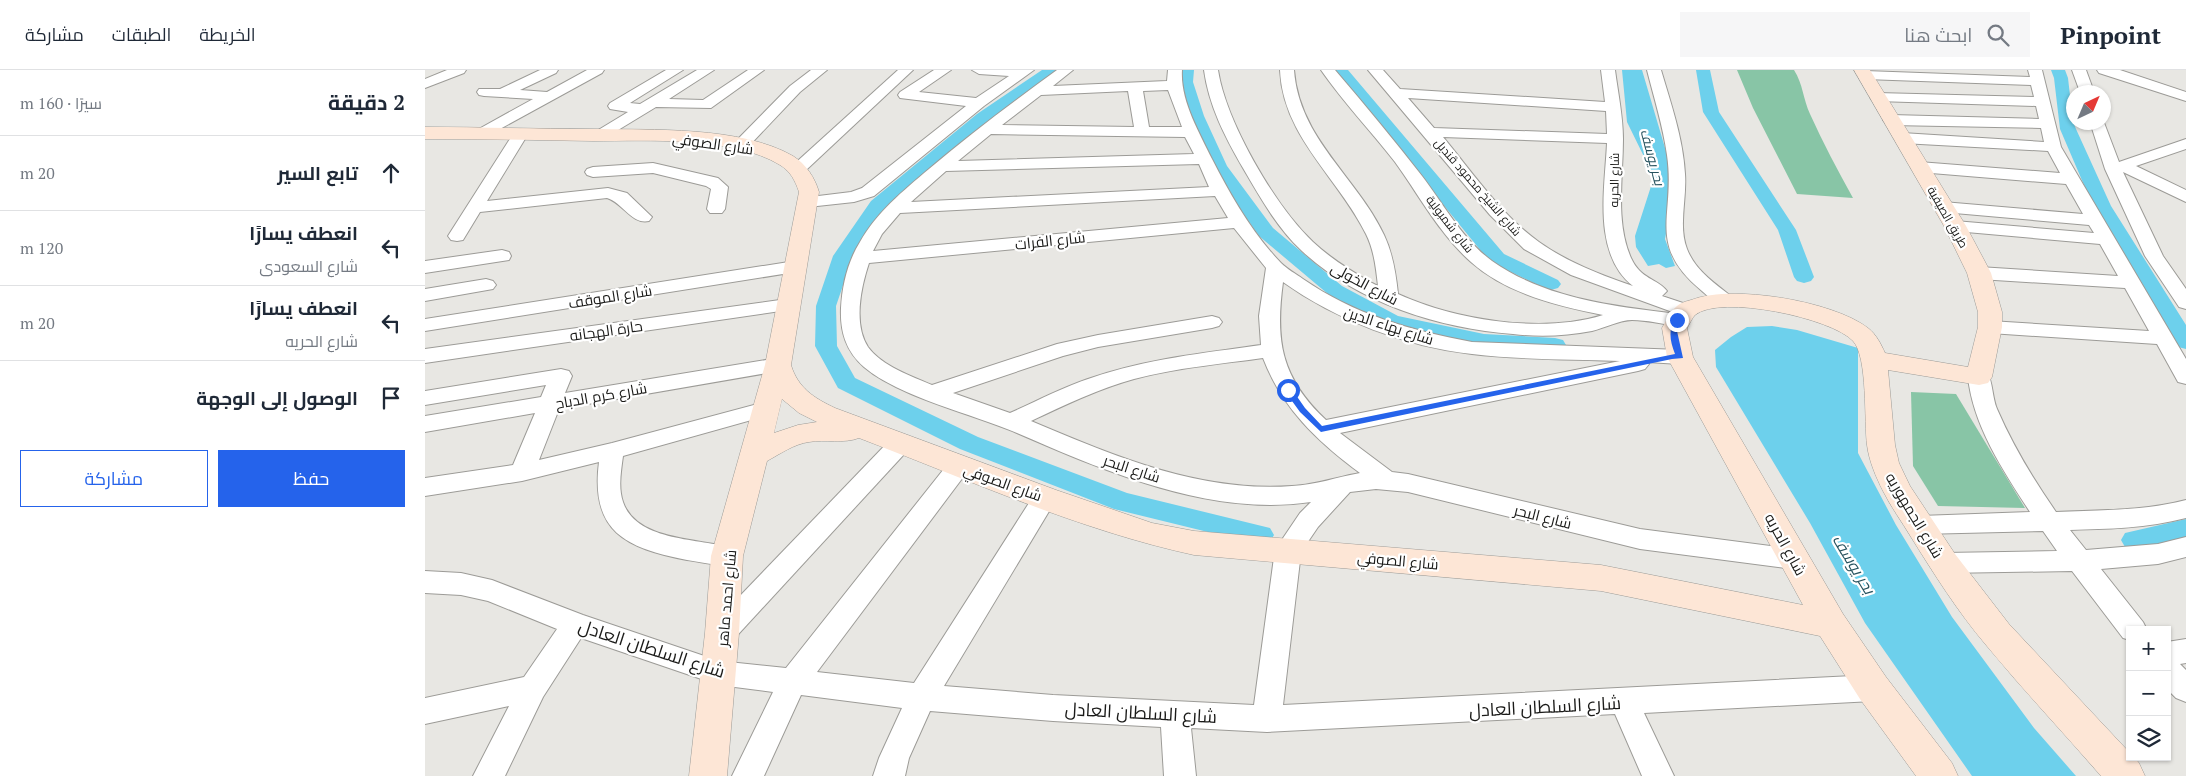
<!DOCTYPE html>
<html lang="ar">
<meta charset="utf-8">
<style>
:root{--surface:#fff;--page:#f6f6f7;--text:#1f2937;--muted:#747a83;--line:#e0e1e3;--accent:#2563eb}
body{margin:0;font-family:"PT Serif",Cairo,serif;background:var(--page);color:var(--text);direction:rtl}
.controls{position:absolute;right:15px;bottom:15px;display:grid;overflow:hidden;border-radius:0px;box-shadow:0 1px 4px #0004}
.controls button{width:45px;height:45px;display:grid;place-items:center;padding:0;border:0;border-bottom:1px solid var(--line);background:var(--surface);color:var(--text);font:25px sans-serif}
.compass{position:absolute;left:1641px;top:15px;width:45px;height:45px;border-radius:50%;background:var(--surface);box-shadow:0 1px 4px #0004;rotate:44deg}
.stop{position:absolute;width:15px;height:15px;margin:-11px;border:4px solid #2563eb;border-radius:50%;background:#fff}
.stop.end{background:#2563eb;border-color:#fff;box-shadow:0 1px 5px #0008}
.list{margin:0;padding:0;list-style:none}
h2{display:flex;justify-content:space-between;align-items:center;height:65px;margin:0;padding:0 20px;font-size:21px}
h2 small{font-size:16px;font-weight:400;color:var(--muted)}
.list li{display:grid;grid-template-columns:32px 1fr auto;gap:15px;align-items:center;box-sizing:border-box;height:75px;padding:0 20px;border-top:1px solid var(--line)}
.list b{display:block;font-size:19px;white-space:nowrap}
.list p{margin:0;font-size:16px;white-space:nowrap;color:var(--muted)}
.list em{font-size:16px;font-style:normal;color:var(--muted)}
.actions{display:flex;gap:10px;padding:15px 20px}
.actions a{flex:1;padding:11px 0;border:1px solid var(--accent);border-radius:0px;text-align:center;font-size:18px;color:var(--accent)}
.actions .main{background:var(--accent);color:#fff}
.icon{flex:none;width:28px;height:28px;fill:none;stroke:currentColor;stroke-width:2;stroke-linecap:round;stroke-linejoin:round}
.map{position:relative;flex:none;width:1761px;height:706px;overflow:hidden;direction:ltr}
header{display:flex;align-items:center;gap:30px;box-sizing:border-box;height:70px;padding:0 25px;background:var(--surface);border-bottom:1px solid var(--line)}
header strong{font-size:24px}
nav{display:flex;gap:28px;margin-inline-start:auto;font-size:18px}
.search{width:350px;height:45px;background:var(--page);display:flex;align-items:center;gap:12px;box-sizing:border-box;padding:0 18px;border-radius:0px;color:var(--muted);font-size:19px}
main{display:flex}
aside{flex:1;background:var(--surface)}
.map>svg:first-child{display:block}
</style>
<header>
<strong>Pinpoint</strong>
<div class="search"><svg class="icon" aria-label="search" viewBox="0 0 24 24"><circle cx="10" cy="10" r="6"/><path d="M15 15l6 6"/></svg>ابحث هنا</div>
<nav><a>الخريطة</a><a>الطبقات</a><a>مشاركة</a></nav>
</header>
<main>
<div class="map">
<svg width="1761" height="706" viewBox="0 0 1761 706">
<rect width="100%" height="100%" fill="#e8e7e3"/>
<g fill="#88c5a6">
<path d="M 1312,0 L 1369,0 C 1378,14 1378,29 1385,44 C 1398,73 1413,101 1428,128 L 1372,124 L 1328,38 Z"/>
<polygon points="1486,322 1531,324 1600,438 1513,436 1488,396"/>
</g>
<g fill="#6dd0ec">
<polygon points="1197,0 1217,0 1243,88 1249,122 1240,169 1250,196 1241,198 1234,194 1223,196 1211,177 1210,166 1229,107 1202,52"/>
<polygon points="1347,256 1372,260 1433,278 1433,383 1471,455 1527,547 1609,658 1651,706 1547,706 1440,553 1385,453 1291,297 1290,280 1306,267 1322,257"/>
</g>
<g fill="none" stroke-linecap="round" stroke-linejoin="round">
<g fill="#6dd0ec" fill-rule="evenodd">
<polygon points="617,0 634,0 564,50 459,139 428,186 411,236 412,276 430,308 553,367 702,423 845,458 849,465 845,472 836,475 689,439 535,379 413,318 390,276 391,236 408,186 446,131 552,44"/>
<polygon points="755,0 769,0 768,12 779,46 802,96 848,158 917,216 973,246 1059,264 1130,268 1138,270 1141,275 1138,280 1130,282 1059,278 966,257 959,256 903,224 834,166 785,97 763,46 754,12"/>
<polygon points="908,0 923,0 1079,184 1133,210 1136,214 1133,218 1126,220 1119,218 1065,192"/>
<polygon points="1271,0 1285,0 1294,42 1371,160 1389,207 1386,211 1379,213 1372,211 1369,207 1353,160 1278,42"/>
<polygon points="1626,0 1640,0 1643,8 1648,52 1651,59 1686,136 1761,255 1761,279 1753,277 1750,272 1668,136 1635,59 1629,8"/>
<polygon points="1761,449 1761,469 1709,480 1700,477 1696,470 1700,463"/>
</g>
<g stroke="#9c9b97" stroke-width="2">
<g id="street">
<polygon points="22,0 41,0 39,3 0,18 0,9"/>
<polygon points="115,0 133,0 131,3 95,20 122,22 162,0 179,0 177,3 62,66 52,66 49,63 52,60 108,29 59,26 54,25 52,22 54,19 75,19"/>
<polygon points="241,0 258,0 205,33 215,34 272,0 289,0 244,29 278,30 323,0 339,0 286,38 231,37 180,68 170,68 167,65 170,62 203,42 185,39 183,36 185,33"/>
<polygon points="386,0 402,0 375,22 322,78 310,78 308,75 310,72 365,16"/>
<polygon points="473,0 488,0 379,102 367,102 365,99 367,96"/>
<polygon points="509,0 526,0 494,22 551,28 584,6 554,4 547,0 609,0 559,36 449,126 429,132 383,137 377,136 374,132 377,128 426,122 437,118 541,36 475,28 473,25 475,22"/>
<path d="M 632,0 L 648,0 L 628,16 L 742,11 L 743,0 L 757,0 C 755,30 774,62 787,89 C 806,126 827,163 856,193 C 862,199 871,204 878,209 C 928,244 987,261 1047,272 L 1255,280 L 1262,282 L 1265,287 L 1262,292 L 1255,294 L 1222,292 L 1224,294 L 1220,299 L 1213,301 L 915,363 L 967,402 L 983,404 L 1215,459 L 1369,479 L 1378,482 L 1382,489 L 1378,496 L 1369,499 L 1215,479 L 983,422 L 951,419 L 925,422 L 893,457 L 876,482 L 858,635 L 1448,605 L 1458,609 L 1462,618 L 1458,627 L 1448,631 L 1219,643 L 1249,706 L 1217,706 L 1190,644 L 842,662 L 766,658 L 771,706 L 739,706 L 736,657 L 628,651 L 505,641 L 484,688 L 480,706 L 448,706 L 454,688 L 477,638 L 376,625 L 339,706 L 307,706 L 348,622 L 294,615 L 156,568 L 118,627 L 80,706 L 48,706 L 84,636 L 0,654 L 0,628 L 99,607 L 132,559 L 63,531 L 36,525 L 0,523 L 0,501 L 36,503 L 67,510 L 158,545 L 294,591 L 361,598 L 526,390 L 534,388 L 542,390 L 546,396 L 542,402 L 392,602 L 489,613 L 611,422 L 620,419 L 629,422 L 632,428 L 519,616 L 628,625 L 829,635 L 850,480 L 875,443 L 886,432 C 786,447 682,402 592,363 C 548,344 474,327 439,297 C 421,281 415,262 416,238 C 417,216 423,191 435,172 C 452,142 478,121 504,99 C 545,64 588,32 632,0 ZM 743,20 L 757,57 L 724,57 L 718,21 ZM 703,21 L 709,57 L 577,55 L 616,25 ZM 566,64 L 760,67 L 769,84 L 533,91 ZM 774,94 L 784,117 L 486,132 L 521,101 ZM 790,126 L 803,148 L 448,181 L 457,164 L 475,143 ZM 809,158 L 841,198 L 834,246 L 836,275 C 779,283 721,289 666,308 C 638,317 612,331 585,343 L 528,323 L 638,286 L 673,277 L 787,258 L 794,256 L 797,252 L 794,248 L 787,246 L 673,265 L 632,274 L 507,315 C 486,306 457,296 443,277 C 428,254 436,217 444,193 ZM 858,212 C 911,250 982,277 1047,284 C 1096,290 1146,289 1195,291 L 901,350 C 856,308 850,271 858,212 ZM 838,288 C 857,338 892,371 935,403 C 912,407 891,415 867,416 C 776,423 689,386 606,351 C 640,335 673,319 709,309 C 751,298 795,294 838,288 Z"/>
<path d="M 779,0 L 793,0 C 801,52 850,136 888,172 C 906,189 926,201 947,213 L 953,216 C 951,198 949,180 941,164 C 913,107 858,67 855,0 L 869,0 C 874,69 932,107 959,165 C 968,184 971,204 973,224 C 1030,250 1117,264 1178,245 C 1133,236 1082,224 1046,192 C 1015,165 994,125 970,92 C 946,61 918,32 896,0 L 910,0 C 940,35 969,70 997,106 C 1019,135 1038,170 1067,191 C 1121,229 1189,236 1252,244 L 1259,246 L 1262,250 L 1259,254 L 1252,256 C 1237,254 1222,250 1207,250 C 1195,250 1179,258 1167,261 C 1141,266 1114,267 1088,264 C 1013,258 933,233 877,181 C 852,158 835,127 818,98 C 800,67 784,36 779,0 Z"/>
<path d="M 943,0 L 958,0 L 975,19 L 1180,32 L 1176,0 L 1190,0 C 1193,23 1198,46 1198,69 C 1198,107 1190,152 1206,188 C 1216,210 1232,208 1242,221 L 1237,226 L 1267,236 L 1270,240 L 1267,244 L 1260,246 L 1253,244 L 1146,205 L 1099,179 L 1065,145 ZM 983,28 L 1181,41 L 1182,64 L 1009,58 ZM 1018,67 L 1182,73 C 1180,118 1167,184 1208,216 C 1176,205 1142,192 1114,172 C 1076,145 1048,103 1018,67 Z"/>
<path d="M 1222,0 L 1236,0 C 1246,34 1258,68 1260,104 C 1262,128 1253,156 1262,179 C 1270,200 1289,213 1306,226 L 1309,230 L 1306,234 C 1293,237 1286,229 1277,221 C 1220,174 1251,146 1242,85 C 1238,56 1229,28 1222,0 Z"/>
<polygon points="1603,0 1617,0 1636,77 1761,289 1761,314 1753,312 1732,274 1565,263 1558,261 1555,257 1558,253 1565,251 1724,261 1700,218 1554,209 1547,207 1545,203 1547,199 1554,197 1693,206 1675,174 1530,161 1524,160 1521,156 1524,152 1530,151 1669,163 1664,155 1518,142 1512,141 1509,137 1512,133 1518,132 1658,144 1641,114 1494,102 1488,100 1486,97 1488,94 1494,92 1635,103 1623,81 1477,73 1472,71 1469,68 1472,65 1477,63 1619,72 1616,58 1466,55 1461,53 1458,50 1461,47 1466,45 1614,49 1611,36 1452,31 1447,30 1445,27 1447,24 1452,23 1609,27 1606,15 1440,9 1433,5 1440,1 1605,7"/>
<polygon points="1647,0 1661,0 1669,22 1655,22"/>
<polygon points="1672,0 1695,0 1761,22 1761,31 1674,3"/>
<polygon points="1678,50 1694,92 1761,69 1761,79 1711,96 1761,120 1761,132 1698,102 1738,186 1761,219 1761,239 1754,237 1720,186 1680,99 1665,52 1678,52"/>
<path d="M 95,59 L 100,61 L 103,64 L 62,131 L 183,118 L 202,123 L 227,147 L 224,151 C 207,155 198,133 182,128 L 55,142 L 38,170 L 32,171 L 26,170 L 23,166 L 90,61 Z"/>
<polygon points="228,93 293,108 303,117 300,139 297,143 285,143 282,139 286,119 281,116 228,103 168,107 162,105 160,102 162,99 168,97"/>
<polygon points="77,180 84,182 86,186 84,190 0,203 0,191"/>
<polygon points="370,191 377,193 379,197 377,201 0,261 0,249"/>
<polygon points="61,209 68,211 71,215 68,219 0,231 0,219"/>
<polygon points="362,229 369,231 372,235 369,239 0,293 0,279"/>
<path d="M 353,288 L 360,290 L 364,295 L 360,300 L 134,339 L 114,390 L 187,373 L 340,332 L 348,334 L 351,339 L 348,344 L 198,386 C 196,401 193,418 198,432 C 212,473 278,468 311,479 L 315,486 L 311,493 C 296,498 278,492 262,490 C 201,478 165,462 174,392 L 97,411 L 0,426 L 0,408 L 88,395 L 110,343 L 0,362 L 0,346 L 116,327 L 121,315 L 0,335 L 0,321 L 136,299 L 144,301 L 147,306 L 140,323 Z"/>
<path d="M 1554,300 L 1562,302 C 1568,312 1567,327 1572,339 C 1588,376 1608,409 1631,442 C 1675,440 1719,441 1761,430 L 1761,448 C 1723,458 1684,459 1645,460 L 1661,480 L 1733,474 L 1761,467 L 1761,487 L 1733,494 L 1676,499 L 1718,552 L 1722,560 L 1705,560 L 1705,570 L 1698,568 L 1647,501 L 1519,503 L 1510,500 L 1506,493 L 1510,486 L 1519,483 L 1632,481 L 1618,461 L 1495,464 L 1486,462 L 1482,455 L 1486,448 L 1495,446 L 1605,442 C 1579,402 1548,356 1543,307 L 1546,302 Z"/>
<polygon points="475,366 483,368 487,374 483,380 307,571 297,575 287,571 283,563 287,555 467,368"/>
<polygon points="1761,569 1761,593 1755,594 1761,600 1761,632 1751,628 1742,619 1742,572"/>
</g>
</g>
<g stroke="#9c9b97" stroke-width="1">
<path id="secondary" d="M 1429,0 L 1445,0 L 1541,156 L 1566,203 L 1577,242 L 1577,257 L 1567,307 L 1563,313 L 1554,315 L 1463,300 L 1470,375 L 1474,393 L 1485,416 L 1530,484 L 1584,554 L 1705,683 L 1705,687 L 1709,687 L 1714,693 L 1720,706 L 1676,706 C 1638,662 1598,620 1561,575 C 1533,542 1509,504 1486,467 C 1477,452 1466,437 1458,421 C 1451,407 1444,391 1442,375 C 1439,352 1443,287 1428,271 C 1407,248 1295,224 1270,245 C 1267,248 1264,255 1262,258 L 1268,287 L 1418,544 L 1461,607 L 1527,693 L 1533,706 L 1491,706 L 1435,629 L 1395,566 L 1176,521 L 769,485 C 654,460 544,410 434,368 C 419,374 400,369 384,372 C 369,374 355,384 342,391 L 318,486 L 314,563 L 302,706 L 264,706 L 280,563 L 286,486 L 340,295 L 374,122 C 370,110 365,101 355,95 C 308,66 221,71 168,71 C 112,70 56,69 0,69 L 0,57 C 56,57 111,59 167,59 C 226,60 316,56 368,86 C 381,94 390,108 394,122 L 366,295 C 373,318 389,328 410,338 L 631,420 L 727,453 L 769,461 L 1176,495 L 1378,535 L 1242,287 L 1237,258 C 1241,251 1246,241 1252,236 C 1255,233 1262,231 1266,230 C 1307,214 1408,231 1443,258 C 1451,264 1456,274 1460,283 L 1543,297 L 1553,257 L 1553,242 L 1542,203 L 1519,156 ZM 357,329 L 374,343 L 392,352 L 373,355 L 349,363 Z"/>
</g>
<use href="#street" fill="#fff" fill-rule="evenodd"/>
<use href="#secondary" fill="#fde6d6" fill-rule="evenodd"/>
</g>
<path fill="#2563eb" d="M 1250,248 L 1256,250 L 1252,261 L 1258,288 L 1247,289 L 896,362 L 875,342 L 859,320 L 866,318 L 880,338 L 897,356 L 1250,284 C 1245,271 1243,261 1250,248 Z"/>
<g text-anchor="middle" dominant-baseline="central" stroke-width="4.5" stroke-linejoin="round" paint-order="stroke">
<g font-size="12" fill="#1a1a18" stroke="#fff">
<text transform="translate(1189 110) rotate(-89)">شارع الحريه</text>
<text transform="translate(1053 117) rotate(49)">شارع الشيخ محمود قنديل</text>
<text transform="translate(1523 147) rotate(60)">طريق الصيفية</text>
<text transform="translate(1025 154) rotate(52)">شارع شمبولية</text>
</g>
<g font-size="14" font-style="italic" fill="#26525e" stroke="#fff">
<text transform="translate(1228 87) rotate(75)">بحر يوسف</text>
</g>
<g font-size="15" fill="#1a1a18" stroke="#fff">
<text transform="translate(288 73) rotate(8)">شارع الصوفي</text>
<text transform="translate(625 170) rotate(-6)">شارع الفرات</text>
<text transform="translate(940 213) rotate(28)">شارع الخولى</text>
<text transform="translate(185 226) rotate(-9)">شارع الموقف</text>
<text transform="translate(964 255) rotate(18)">شارع بهاء الدين</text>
<text transform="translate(181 260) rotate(-8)">حارة الهجانه</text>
<text transform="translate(176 325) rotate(-10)">شارع كرم الدباح</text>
<text transform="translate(707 398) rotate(18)">شارع البحر</text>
<text transform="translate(578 412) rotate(20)">شارع الصوفي</text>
<text transform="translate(1490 445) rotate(59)">شارع الجمهوريه</text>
<text transform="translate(1118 446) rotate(14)">شارع البحر</text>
<text transform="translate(1361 474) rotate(61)">شارع الحريه</text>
<text transform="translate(973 490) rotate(5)">شارع الصوفي</text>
<text transform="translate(301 528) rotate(-85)">شارع احمد ماهر</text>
</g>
<g font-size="16" font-style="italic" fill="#26525e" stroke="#fff">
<text transform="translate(1429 494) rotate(59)">بحر يوسف</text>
</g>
<g font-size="18" fill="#1a1a18" stroke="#fff">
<text transform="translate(227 578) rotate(18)">شارع السلطان العادل</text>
<text transform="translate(1120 636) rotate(-3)">شارع السلطان العادل</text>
<text transform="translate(716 642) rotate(3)">شارع السلطان العادل</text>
</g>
</g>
</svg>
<div class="controls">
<button>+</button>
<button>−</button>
<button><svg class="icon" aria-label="layers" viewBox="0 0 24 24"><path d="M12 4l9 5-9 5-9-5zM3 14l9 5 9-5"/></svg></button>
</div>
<svg class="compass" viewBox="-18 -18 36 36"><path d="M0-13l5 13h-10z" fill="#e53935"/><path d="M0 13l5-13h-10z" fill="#747a83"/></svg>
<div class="stop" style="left:863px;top:320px"></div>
<div class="stop end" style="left:1252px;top:250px"></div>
</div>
<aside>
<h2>2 دقيقة<small>سيرًا · 160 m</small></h2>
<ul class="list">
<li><svg class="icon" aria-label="ahead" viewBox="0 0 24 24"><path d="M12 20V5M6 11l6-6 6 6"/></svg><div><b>تابع السير</b></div><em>20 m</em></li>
<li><svg class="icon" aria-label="left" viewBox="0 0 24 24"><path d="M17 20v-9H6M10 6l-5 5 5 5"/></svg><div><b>انعطف يسارًا</b><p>شارع السعودى</p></div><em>120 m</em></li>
<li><svg class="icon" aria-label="left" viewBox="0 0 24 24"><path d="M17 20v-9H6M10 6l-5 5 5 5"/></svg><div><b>انعطف يسارًا</b><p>شارع الحريه</p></div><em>20 m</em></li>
<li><svg class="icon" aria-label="arrive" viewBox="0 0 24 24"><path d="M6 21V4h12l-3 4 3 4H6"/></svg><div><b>الوصول إلى الوجهة</b></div></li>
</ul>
<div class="actions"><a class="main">حفظ</a><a>مشاركة</a></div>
</aside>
</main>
